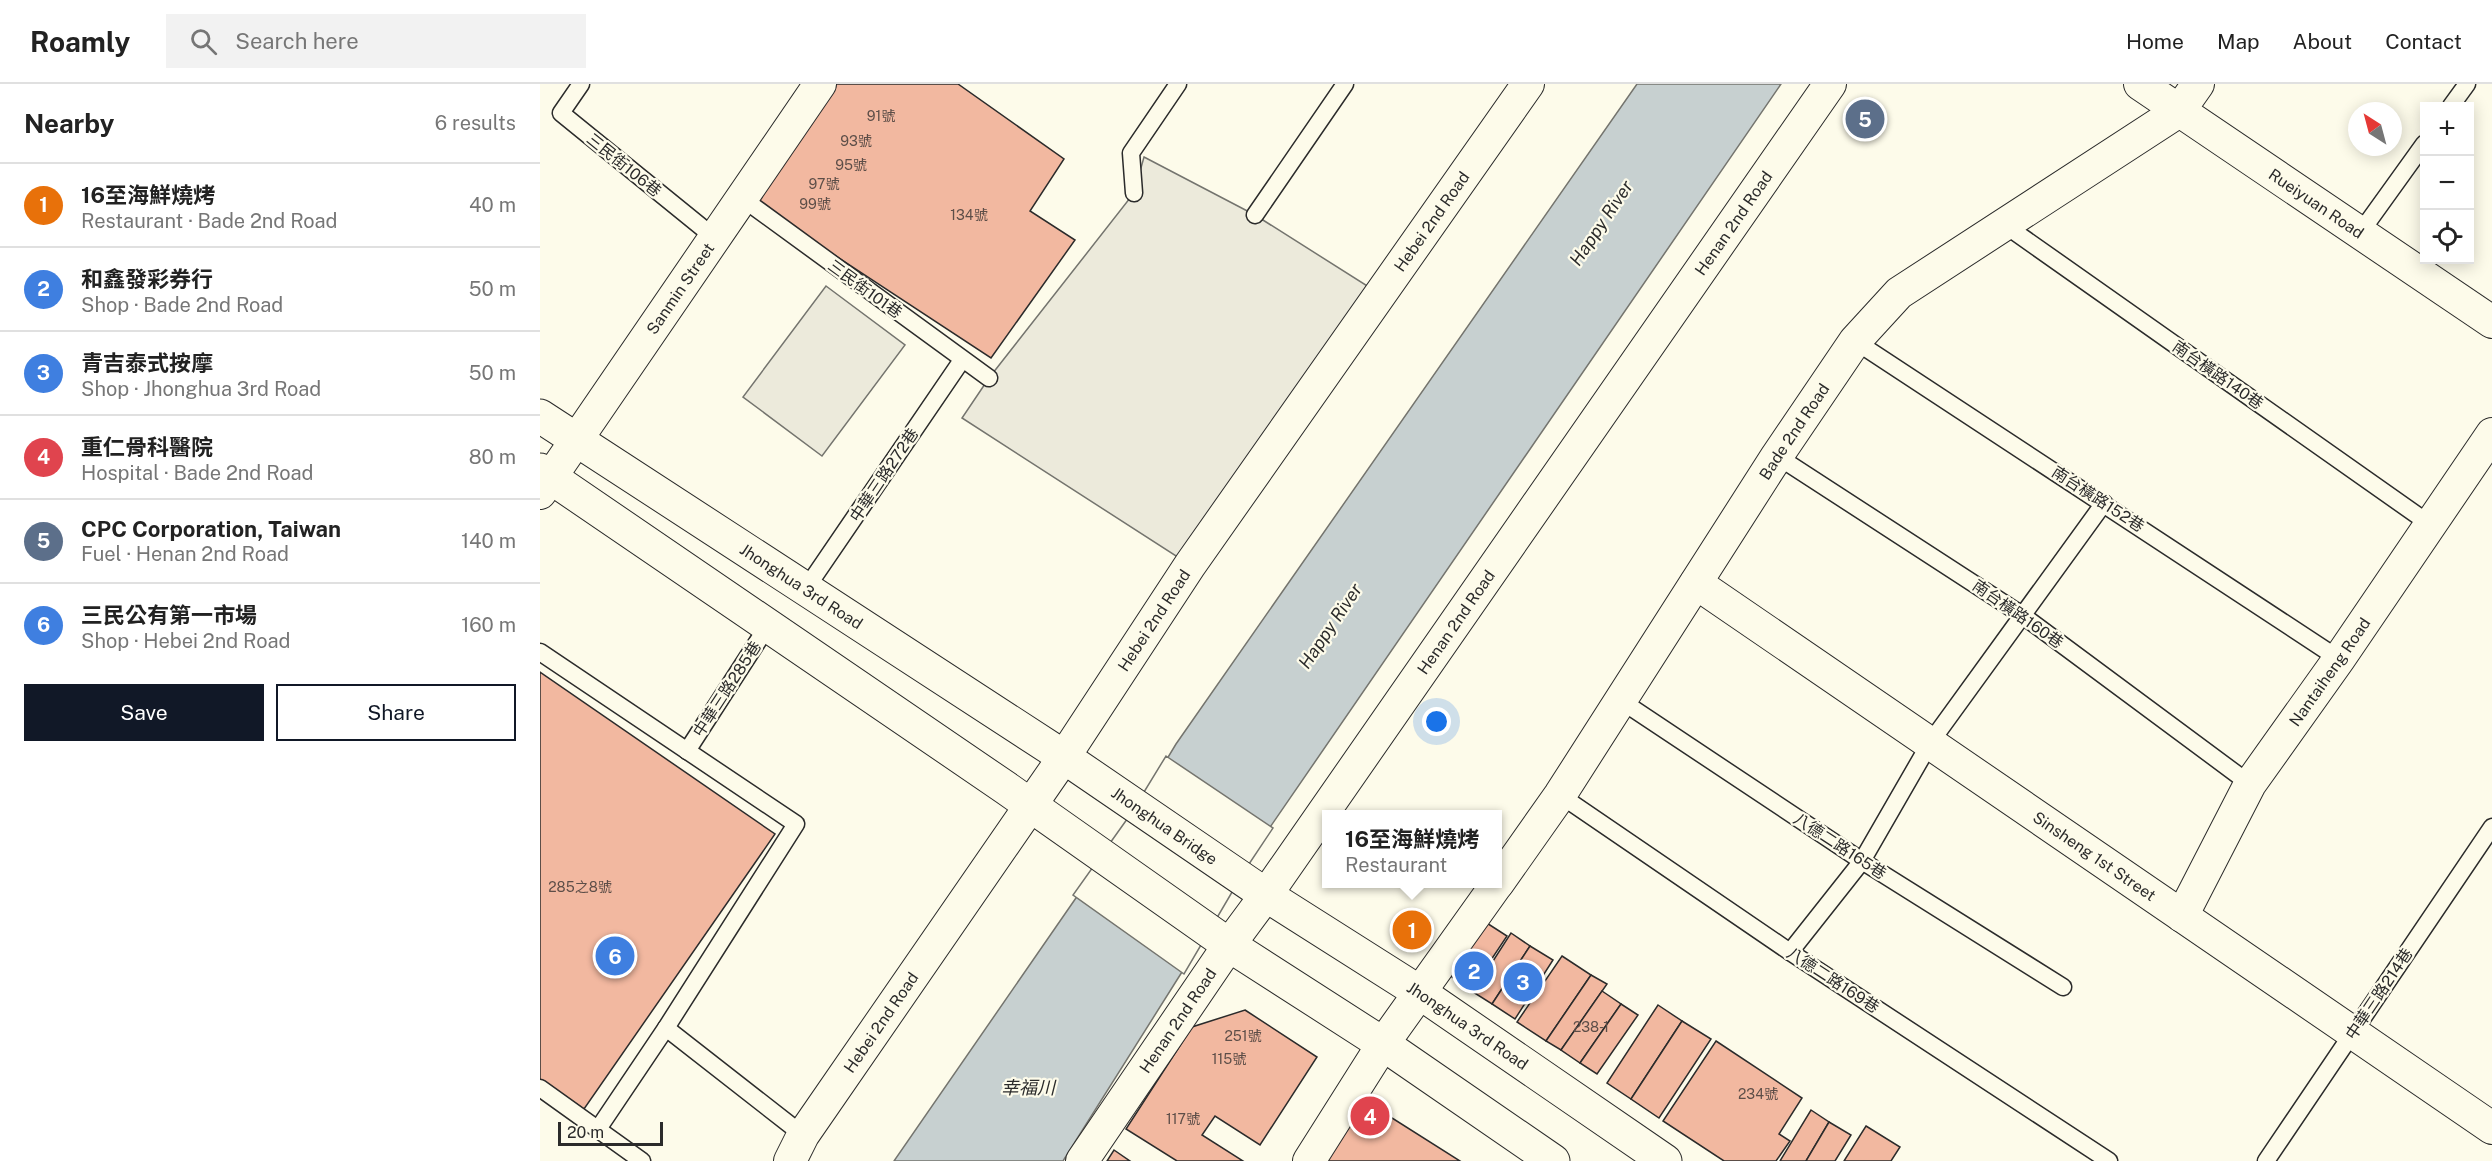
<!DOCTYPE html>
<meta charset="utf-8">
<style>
:root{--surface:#fff;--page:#f2f2f2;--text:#222;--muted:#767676;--line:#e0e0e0;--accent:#111827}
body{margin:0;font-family:"Public Sans","Noto Sans TC",sans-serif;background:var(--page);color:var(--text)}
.controls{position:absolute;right:18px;top:18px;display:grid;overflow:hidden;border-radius:0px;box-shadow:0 3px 15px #0003}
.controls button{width:54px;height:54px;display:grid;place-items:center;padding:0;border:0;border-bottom:2px solid var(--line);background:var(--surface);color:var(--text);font:30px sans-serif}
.compass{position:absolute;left:1808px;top:18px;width:54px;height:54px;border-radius:50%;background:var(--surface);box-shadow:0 3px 15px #0003;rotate:324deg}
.scale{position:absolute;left:18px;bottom:15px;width:105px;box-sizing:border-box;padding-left:6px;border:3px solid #2b2b2b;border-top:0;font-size:16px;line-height:21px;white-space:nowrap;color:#2b2b2b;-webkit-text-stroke:4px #fdfbea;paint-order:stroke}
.you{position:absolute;left:897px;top:638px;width:21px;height:21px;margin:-15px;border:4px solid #fff;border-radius:50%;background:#1a73e8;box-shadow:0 0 0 9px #1a73e833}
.badge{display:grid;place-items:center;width:39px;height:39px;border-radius:50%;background:var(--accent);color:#fff;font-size:20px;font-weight:700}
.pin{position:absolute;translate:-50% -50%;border:3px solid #fff;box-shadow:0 2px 6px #0006}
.popup{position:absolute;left:782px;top:726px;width:180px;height:78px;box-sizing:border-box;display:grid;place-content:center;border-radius:0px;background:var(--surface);filter:drop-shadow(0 2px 4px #0005);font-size:20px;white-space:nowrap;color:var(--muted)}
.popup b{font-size:22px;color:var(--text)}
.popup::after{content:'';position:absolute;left:50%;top:100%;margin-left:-12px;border:12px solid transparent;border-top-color:var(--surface)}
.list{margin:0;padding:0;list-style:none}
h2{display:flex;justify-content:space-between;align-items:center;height:78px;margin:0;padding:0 24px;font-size:26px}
h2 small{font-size:20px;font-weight:400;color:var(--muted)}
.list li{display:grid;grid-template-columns:39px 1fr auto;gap:18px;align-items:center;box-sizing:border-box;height:84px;padding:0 24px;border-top:2px solid var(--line)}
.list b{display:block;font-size:22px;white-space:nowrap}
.list p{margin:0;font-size:20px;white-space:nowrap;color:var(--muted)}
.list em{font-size:20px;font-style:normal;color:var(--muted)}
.actions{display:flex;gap:12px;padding:18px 24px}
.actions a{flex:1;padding:14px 0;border:2px solid var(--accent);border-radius:0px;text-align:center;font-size:21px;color:var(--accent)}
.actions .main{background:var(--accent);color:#fff}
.icon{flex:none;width:33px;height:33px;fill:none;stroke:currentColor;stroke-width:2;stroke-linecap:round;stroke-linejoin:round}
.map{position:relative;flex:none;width:1952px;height:1077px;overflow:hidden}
header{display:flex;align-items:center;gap:36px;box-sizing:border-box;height:84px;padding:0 30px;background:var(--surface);border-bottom:2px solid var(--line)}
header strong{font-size:28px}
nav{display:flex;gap:33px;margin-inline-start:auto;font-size:21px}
.search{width:420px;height:54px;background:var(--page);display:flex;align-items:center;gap:15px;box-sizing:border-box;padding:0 21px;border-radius:0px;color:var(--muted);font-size:22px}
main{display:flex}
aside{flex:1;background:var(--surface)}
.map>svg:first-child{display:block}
</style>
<header>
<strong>Roamly</strong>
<div class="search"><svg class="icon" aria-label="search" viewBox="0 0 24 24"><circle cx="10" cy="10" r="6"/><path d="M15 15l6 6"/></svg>Search here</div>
<nav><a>Home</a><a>Map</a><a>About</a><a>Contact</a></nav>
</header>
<main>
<aside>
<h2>Nearby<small>6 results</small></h2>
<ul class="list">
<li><span class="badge" style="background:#e8710a">1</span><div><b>16至海鮮燒烤</b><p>Restaurant · Bade 2nd Road</p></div><em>40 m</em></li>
<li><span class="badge" style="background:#3f7fe0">2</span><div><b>和鑫發彩券行</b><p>Shop · Bade 2nd Road</p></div><em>50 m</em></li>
<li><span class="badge" style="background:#3f7fe0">3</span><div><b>青吉泰式按摩</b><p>Shop · Jhonghua 3rd Road</p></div><em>50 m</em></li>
<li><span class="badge" style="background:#e0444e">4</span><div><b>重仁骨科醫院</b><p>Hospital · Bade 2nd Road</p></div><em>80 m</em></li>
<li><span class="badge" style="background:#5c6f8a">5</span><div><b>CPC Corporation, Taiwan</b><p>Fuel · Henan 2nd Road</p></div><em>140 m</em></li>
<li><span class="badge" style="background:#3f7fe0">6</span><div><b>三民公有第一市場</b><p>Shop · Hebei 2nd Road</p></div><em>160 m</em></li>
</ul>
<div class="actions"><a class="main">Save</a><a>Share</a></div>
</aside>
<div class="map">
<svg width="1952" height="1077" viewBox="0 0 1952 1077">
<rect width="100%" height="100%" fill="#fdfbea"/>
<g fill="#eceadb" stroke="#74746e" stroke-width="1.5">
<polygon points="604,73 715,131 840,210 650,481 422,334 449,294 594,109"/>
<polygon points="286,202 365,261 282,372 203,313"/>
</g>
<polygon fill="#c7d0d0" stroke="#74746e" stroke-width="1.5" points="1097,0 1241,0 702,784 647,880 523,1077 354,1077 592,733 636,660"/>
<polygon fill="#fdfbea" stroke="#74746e" stroke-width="1.5" points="626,672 733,744 705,786 644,890 533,811 590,731"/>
<g fill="#f2b8a0" stroke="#2b2b2b" stroke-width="1.5">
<polygon points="284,0 418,0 524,75 490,127 535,156 451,274 206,113"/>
<polygon points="0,588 235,750 44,1025 0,995"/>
<polygon points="939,834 967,852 931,906 902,886"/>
<polygon points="971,849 990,862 952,920 933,908"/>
<polygon points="990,862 1013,876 975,935 952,920"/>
<polygon points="1022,872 1051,891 1006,957 977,938"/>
<polygon points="1051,891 1067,900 1021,966 1006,957"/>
<polygon points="1062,907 1081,920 1040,979 1021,966"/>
<polygon points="1081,920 1098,931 1057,990 1040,979"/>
<polygon points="1118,921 1142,937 1091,1015 1067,999"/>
<polygon points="705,926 777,973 720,1061 675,1032 662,1051 703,1077 637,1077 586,1045 652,943"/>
<polygon points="1142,937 1171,955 1119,1034 1091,1015"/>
<polygon points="1176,957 1262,1014 1239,1050 1250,1057 1236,1077 1184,1077 1123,1037"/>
<polygon points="822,1015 920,1077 782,1077"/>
<polygon points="1271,1026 1289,1038 1266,1077 1240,1077"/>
<polygon points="1289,1038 1311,1051 1295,1077 1266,1077"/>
<polygon points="1326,1042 1360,1063 1351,1077 1304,1077"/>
<polygon points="574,1066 590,1077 567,1077"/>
</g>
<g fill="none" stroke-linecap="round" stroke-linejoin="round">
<g stroke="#2b2b2b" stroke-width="19">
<g id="service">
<polyline points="41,0 21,29 175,154"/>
<polyline points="1911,22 1927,0"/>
<polyline points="594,109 591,69 638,0"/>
<polyline points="202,114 449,294"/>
<polyline points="715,131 805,0"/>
<polyline points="1465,141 1891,441"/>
<polyline points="1820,149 1884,60"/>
<polyline points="1315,257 1799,575"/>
<polyline points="1237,372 1482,531 1710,700"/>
<polyline points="265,506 422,276"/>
<polyline points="0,568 256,740 126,944 58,1045"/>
<polyline points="1080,616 1322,777 1523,903"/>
<polyline points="147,667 227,543"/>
<polyline points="1020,711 1250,868 1569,1077"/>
<polyline points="1250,868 1322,777 1390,659 1564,419"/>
<polyline points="126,944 263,1051"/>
<polyline points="0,1004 102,1077"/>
<polyline points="1726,1077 1952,743"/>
</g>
</g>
<g stroke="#2b2b2b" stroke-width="34">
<g id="minor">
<path id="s1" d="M 1600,0 L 1952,238"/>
<path id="s2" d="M 0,409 L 280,0"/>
<path id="s3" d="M 1156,499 L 1952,1044"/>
<path id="s4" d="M 958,799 L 1020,711 L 1237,372 L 1315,257 L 1359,209 L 1639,27 L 1658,0"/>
<path id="s5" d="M 1642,832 L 1710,700 L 1799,575 L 1952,350"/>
<path id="s6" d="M 250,1077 L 263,1051 L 524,673 L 650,481 L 988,0"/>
<path id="s7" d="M 542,1077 L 689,861 L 726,811 L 1290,0"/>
<polyline points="769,1077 843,960 957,800"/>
</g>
</g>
<g stroke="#2b2b2b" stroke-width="35">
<g id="primary">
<path id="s8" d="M 0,332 L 524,673 L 726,811 L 879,908 L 1125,1077"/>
<polyline points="0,386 466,704 689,861 843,960 1013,1077"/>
</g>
</g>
<use href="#service" stroke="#fdfbea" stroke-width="16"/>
<use href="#minor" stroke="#fdfbea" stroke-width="32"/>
<use href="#primary" stroke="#fdfbea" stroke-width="33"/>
</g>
<g text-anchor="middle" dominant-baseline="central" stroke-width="4.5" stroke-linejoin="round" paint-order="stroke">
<g font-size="14" fill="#5d4e48">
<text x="341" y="32">91號</text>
<text x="316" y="57">93號</text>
<text x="311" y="81">95號</text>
<text x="284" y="100">97號</text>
<text x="275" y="120">99號</text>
<text x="429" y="131">134號</text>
<text x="40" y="803">285之8號</text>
<text x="1051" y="943">238-1</text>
<text x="703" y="952">251號</text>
<text x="689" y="975">115號</text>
<text x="1218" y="1010">234號</text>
<text x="643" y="1035">117號</text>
</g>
<g font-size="16" fill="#2b2b2b" stroke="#fdfbea">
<text transform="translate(84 81) rotate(39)">三民街106巷</text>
<text stroke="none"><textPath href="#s1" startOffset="213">Rueiyuan Road</textPath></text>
<text stroke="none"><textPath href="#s6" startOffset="1138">Hebei 2nd Road</textPath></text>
<text stroke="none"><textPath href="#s7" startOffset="1142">Henan 2nd Road</textPath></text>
<text stroke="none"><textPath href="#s2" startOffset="248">Sanmin Street</textPath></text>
<text transform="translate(325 205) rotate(36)">三民街101巷</text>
<text transform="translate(1678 291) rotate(35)">南台橫路140巷</text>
<text stroke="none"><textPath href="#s4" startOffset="540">Bade 2nd Road</textPath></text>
<text transform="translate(344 391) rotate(-56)">中華三路272巷</text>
<text transform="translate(1558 415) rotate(33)">南台橫路152巷</text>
<text stroke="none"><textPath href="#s8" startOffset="312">Jhonghua 3rd Road</textPath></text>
<text transform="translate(1478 530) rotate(35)">南台橫路160巷</text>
<text stroke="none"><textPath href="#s6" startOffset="652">Hebei 2nd Road</textPath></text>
<text stroke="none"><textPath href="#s7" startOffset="656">Henan 2nd Road</textPath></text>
<text stroke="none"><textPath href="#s5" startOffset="286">Nantaiheng Road</textPath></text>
<text transform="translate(187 605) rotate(-57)">中華三路285巷</text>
<text stroke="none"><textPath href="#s8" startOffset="747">Jhonghua Bridge</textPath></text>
<text transform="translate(1300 762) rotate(33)">八德二路165巷</text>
<text stroke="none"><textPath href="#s3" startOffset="483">Sinsheng 1st Street</textPath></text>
<text transform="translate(1293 896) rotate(33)">八德二路169巷</text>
<text transform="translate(1839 910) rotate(-56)">中華三路214巷</text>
<text stroke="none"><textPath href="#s6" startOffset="166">Hebei 2nd Road</textPath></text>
<text stroke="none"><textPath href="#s7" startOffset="170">Henan 2nd Road</textPath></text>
<text stroke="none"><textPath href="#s8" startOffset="1110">Jhonghua 3rd Road</textPath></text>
</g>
<g font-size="18" font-style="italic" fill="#2b2b2b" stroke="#fdfbea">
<text transform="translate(1061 139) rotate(-56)">Happy River</text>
<text transform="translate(790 542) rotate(-56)">Happy River</text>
<text x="488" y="1003">幸福川</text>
</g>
</g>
</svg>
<div class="controls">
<button>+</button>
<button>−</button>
<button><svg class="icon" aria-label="locate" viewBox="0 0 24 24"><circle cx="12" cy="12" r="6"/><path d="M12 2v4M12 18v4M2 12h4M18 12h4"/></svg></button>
</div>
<svg class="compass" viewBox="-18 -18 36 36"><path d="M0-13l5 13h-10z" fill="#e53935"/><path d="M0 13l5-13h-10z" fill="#767676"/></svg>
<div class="scale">20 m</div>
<div class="you"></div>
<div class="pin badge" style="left:872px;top:846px;background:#e8710a">1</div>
<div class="popup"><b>16至海鮮燒烤</b>Restaurant</div>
<div class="pin badge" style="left:934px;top:887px;background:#3f7fe0">2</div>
<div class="pin badge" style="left:983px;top:898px;background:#3f7fe0">3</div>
<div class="pin badge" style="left:830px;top:1032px;background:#e0444e">4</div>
<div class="pin badge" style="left:1325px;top:35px;background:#5c6f8a">5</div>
<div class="pin badge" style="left:75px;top:872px;background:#3f7fe0">6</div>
</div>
</main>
